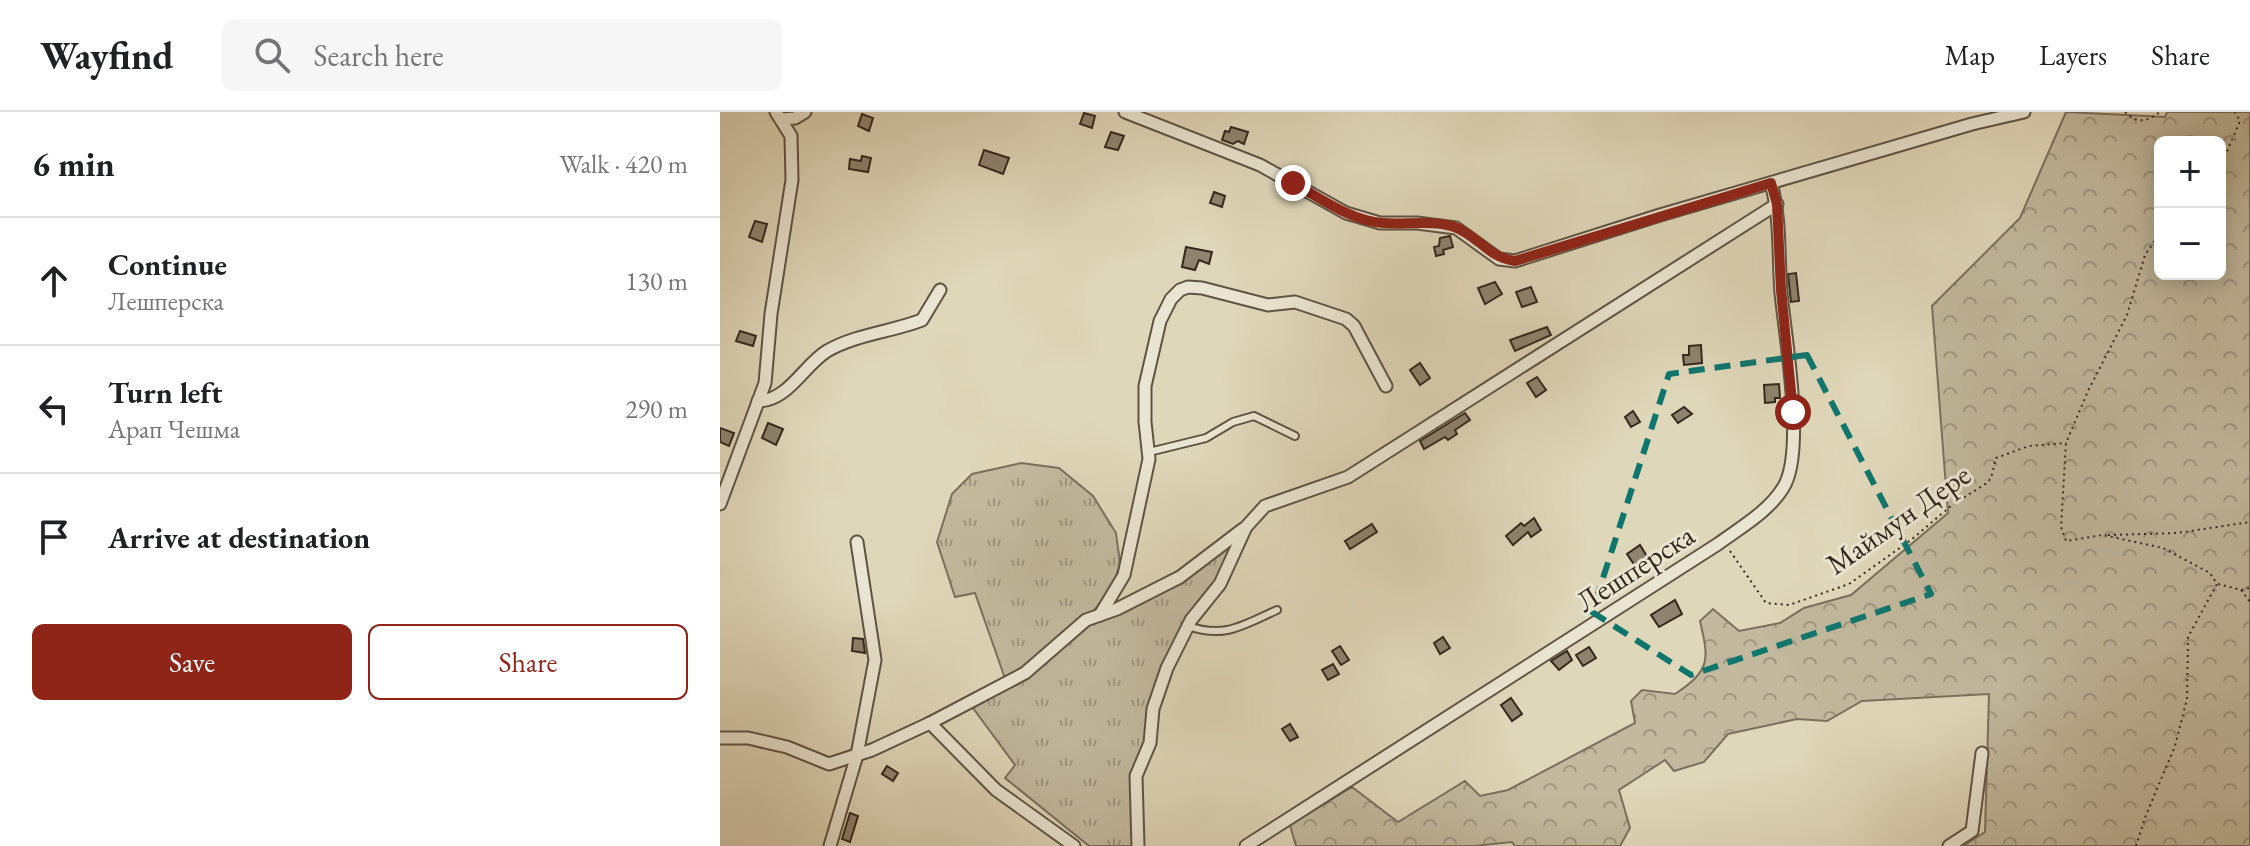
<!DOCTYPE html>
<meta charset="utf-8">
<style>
:root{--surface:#fff;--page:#f6f6f6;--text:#202124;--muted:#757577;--line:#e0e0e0;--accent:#8f2418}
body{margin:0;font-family:"EB Garamond",serif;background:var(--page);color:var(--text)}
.controls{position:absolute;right:24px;top:24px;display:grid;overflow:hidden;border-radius:12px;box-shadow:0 4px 20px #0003}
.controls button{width:72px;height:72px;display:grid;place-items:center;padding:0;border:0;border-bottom:2px solid var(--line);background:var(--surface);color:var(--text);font:40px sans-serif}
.stop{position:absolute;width:24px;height:24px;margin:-18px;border:6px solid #8f2418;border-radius:50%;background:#fff}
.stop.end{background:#8f2418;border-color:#fff;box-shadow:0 2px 8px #0008}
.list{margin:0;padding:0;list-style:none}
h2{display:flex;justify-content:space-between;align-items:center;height:104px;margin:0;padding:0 32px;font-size:34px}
h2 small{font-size:26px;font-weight:400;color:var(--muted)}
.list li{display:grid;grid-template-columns:52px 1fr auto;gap:24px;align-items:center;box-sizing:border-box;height:128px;padding:0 32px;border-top:2px solid var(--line)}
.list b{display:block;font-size:30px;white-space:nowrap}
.list p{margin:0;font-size:26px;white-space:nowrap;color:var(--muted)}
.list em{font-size:26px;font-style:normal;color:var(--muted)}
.actions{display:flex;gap:16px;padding:24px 32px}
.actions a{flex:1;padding:18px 0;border:2px solid var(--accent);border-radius:12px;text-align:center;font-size:28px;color:var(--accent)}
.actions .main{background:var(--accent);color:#fff}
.icon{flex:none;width:44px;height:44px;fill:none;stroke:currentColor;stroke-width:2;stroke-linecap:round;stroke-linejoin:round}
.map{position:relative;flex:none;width:1530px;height:734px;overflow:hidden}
header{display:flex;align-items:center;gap:48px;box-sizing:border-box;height:112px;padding:0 40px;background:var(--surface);border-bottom:2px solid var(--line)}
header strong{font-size:38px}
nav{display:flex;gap:44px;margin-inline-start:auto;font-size:28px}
.search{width:560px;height:72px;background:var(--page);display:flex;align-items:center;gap:20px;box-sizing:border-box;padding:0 28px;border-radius:12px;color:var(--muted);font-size:30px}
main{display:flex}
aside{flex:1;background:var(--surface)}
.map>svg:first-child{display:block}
</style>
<header>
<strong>Wayfind</strong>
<div class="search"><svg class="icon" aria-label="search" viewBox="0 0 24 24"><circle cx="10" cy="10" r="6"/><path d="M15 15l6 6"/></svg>Search here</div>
<nav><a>Map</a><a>Layers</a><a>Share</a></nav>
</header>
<main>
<aside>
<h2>6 min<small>Walk · 420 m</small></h2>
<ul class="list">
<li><svg class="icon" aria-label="ahead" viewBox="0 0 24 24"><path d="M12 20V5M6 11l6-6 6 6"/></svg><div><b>Continue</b><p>Лешперска</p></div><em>130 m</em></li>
<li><svg class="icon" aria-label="left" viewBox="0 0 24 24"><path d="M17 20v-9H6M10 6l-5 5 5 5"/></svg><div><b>Turn left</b><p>Арап Чешма</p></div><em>290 m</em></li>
<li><svg class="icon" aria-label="arrive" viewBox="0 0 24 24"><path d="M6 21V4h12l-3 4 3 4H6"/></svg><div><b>Arrive at destination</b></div></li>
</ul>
<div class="actions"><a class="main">Save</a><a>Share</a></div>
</aside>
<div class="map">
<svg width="1530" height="734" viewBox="0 0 1530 734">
<defs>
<pattern id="grass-tufts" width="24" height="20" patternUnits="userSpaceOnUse" patternTransform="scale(2)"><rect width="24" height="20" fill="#c2b99e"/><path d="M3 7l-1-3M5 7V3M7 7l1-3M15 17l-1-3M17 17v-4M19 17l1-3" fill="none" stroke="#9e9680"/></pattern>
<pattern id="forest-crowns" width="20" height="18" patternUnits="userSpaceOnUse" patternTransform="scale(2)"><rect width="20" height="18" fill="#c2b99e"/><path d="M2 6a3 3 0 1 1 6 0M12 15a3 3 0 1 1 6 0" fill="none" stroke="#9e9680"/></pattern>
</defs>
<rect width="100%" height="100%" fill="#dfd7b9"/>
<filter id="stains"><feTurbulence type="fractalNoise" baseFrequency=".0025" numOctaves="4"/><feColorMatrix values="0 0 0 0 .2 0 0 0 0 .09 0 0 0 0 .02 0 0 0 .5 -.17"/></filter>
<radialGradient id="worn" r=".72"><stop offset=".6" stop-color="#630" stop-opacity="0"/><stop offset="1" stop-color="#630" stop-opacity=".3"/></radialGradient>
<polygon fill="url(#grass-tufts)" stroke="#7b705e" stroke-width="2" points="301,351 339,356 373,384 396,421 400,451 393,474 368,506 460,465 526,415 447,556 430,631 416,664 418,734 369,734 285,666 295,653 253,596 288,575 255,481 235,485 217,430 232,382 252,362"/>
<path fill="url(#forest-crowns)" stroke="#7b705e" stroke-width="2" fill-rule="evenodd" d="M 1346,0 L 1445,5 L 1447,0 L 1530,0 L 1530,734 L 1243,734 L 1265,720 L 1269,582 L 1142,589 L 1107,609 L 1077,607 L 1008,622 L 984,650 L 954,659 L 945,648 L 899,678 L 910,716 L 900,734 L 795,734 L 792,730 L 754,734 L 576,734 L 570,713 L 632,675 L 678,710 L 745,669 L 760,684 L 788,678 L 915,611 L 911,589 L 922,578 L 955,582 C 991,558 989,548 980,509 L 993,497 L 1019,519 L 1060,511 L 1084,496 L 1131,483 L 1228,401 L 1212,194 L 1300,106 ZM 1500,30 L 1500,162 L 1440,162 L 1440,30 Z"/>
<g fill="#8d836e" stroke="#34281d" stroke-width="2">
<polygon points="364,1 375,4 372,16 360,12"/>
<polygon points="142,2 153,6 149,19 138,14"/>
<polygon points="511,15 528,20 524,32 518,29 513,32 502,28 505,19 509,20"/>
<polygon points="391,20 404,24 398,38 385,35"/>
<polygon points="264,38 289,46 283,62 259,53"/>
<polygon points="142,44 151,46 148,60 129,57 130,47 141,49"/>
<polygon points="494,80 505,84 502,95 490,91"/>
<polygon points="35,109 47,112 42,130 29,125"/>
<polygon points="730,124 733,135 723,138 724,142 716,144 714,135 719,134 720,126"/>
<polygon points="466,135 492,140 489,152 479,148 475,158 462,155"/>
<polygon points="1076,161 1079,189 1071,190 1068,162"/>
<polygon points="775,170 782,182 765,192 758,176"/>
<polygon points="811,175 817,190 802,195 796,180"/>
<polygon points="827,215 831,223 795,239 790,228"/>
<polygon points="20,219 36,224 33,234 16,229"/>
<polygon points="981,233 982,251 964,253 963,243 969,243 969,234"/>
<polygon points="700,251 710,266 700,273 690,258"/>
<polygon points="817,265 826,278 816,285 807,271"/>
<polygon points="1059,272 1060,286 1055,286 1055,290 1045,291 1044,273"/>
<polygon points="964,295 972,302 958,311 952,303"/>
<polygon points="913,299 920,310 911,315 905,305"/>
<polygon points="745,301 750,308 735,318 737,322 728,328 725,325 704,337 700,329"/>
<polygon points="48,311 63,317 56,333 42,326"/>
<polygon points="0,316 14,321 9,334 0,330"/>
<polygon points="814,406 821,418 811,425 808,420 793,433 786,424 801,411 804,414"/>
<polygon points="652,412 657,420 630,437 625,429"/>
<polygon points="920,433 928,446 915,454 907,442"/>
<polygon points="955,488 962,502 939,515 931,503"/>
<polygon points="723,525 730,536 720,542 714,531"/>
<polygon points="133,526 143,527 145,541 132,539"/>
<polygon points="620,534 629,548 621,553 612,539"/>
<polygon points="869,535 876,546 863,554 856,543"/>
<polygon points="847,539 852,548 839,558 831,549"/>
<polygon points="613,552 619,562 608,568 602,558"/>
<polygon points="791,586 802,602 792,609 781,593"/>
<polygon points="570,612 578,625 570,629 562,617"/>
<polygon points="167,654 178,661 173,669 162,662"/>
<polygon points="130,701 138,704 130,730 122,727"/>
</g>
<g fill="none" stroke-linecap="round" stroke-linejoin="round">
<g stroke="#5f5444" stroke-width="10">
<g id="service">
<polyline points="429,340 486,326 513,310 534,304 575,324"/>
<path d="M 468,514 C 505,527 523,513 557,498"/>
</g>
</g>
<g stroke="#5f5444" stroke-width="15">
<g id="minor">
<polyline points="405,0 540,53 626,101 660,111 697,111 736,116 779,147 795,149 940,103 1252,12 1304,0"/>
<polyline points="61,7 75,6 85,0"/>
<path d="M 38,289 C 68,289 84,253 107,239 C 137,222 171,220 202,208 L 220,178"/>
<polyline points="0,392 45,271 51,202 72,68 71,24 56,0"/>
<polyline points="380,503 404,463 429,347 425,310 425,274 440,209 451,187 460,178 468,175 482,176 548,193 575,190 626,207 634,214 666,274"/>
<polyline points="210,611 305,561 366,508 397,497 460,465 523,417"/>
<polyline points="0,626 28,626 67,635 109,652 152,638 210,611 276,678 354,734"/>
<polyline points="110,734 137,643 155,548 137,430"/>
<polyline points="418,734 416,664 430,631 433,597 447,556 471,508 500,472 526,415 545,394 628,365 1057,92"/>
<path d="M 526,734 L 998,432 C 1021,415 1048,400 1063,376 C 1086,341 1065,224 1061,181 C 1058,144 1061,107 1051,71"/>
<polyline points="1229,734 1252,719 1262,641"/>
</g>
</g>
<g stroke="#34281d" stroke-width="2" stroke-dasharray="2 4" stroke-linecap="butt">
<path d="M 1405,0 C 1418,12 1426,10 1440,0"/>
<polyline points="1500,56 1520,9 1515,0"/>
<polyline points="1388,423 1457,421 1530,410"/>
<polyline points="1010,439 1046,491 1069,493 1129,472 1191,428 1232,393 1267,371 1271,366 1276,346 1309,334 1346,331"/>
<polyline points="1498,472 1521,478 1530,476"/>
<polyline points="1521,478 1530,490"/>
<polyline points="1416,734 1426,703 1455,634 1467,587 1468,525 1497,472 1490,461 1443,436 1383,423 1346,429 1341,415 1346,331 1368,279 1407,203 1425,143 1440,121"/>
</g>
<use href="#service" stroke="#eae5d2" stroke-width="6"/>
<use href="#minor" stroke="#eae5d2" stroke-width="11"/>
</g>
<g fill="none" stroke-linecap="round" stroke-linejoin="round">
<path stroke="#8f2418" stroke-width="10" d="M 573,71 C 600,86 631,109 663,111 C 686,113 715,107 737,116 C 760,126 768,145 795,149 L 1051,71 L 1057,92 L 1061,178 L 1073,300"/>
</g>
<path fill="none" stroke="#0f766e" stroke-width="6" stroke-dasharray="16 10" stroke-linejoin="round" d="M 1087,243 L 1211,482 L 971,563 L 872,500 L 949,262 Z"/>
<g text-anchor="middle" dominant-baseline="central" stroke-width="6" stroke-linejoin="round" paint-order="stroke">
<g font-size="30" fill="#34281d" stroke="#eae5d2">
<text transform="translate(1178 407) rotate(-35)">Маймун Дере</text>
<text transform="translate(915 456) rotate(-33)">Лешперска</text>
</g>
</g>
<rect width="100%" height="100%" filter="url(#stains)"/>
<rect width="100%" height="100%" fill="url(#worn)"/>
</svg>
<div class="controls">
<button>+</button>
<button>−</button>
</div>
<div class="stop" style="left:1073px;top:300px"></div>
<div class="stop end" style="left:573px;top:71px"></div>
</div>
</main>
